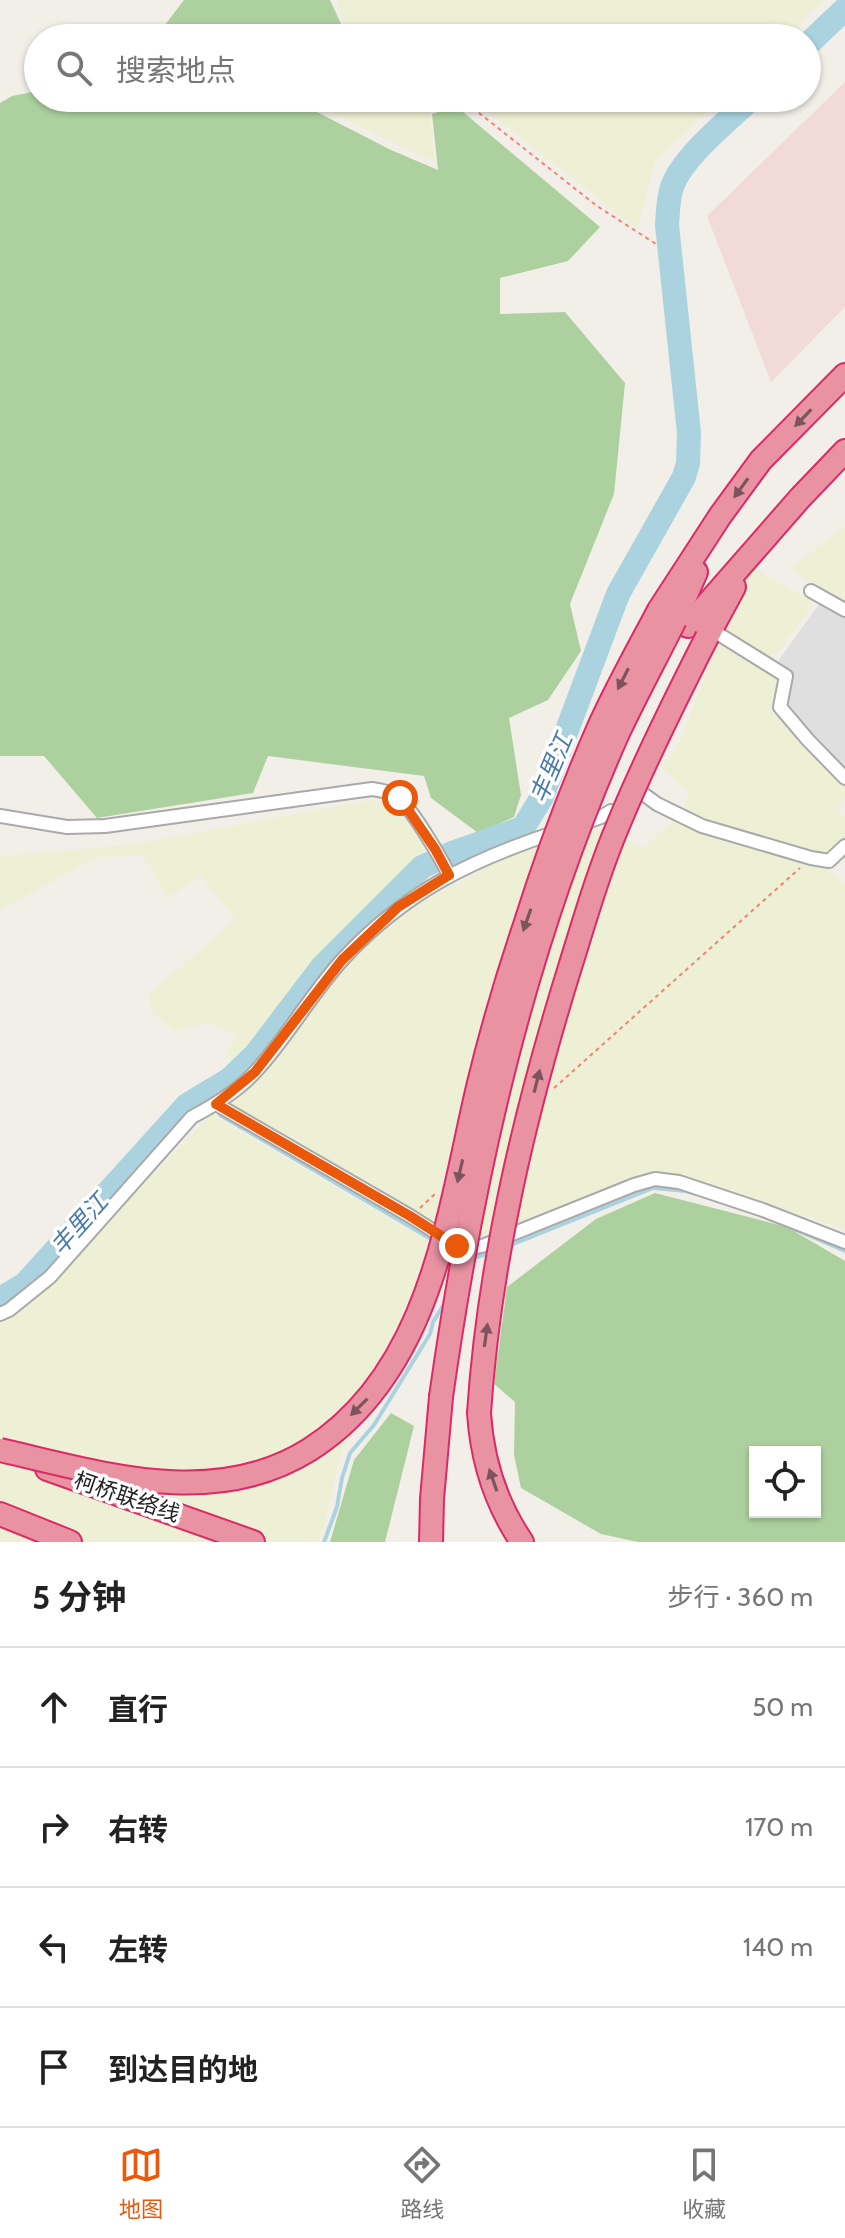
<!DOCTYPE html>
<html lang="zh">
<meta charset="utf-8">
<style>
:root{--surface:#fff;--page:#f2f2f2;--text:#222;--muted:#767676;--line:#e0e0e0;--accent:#ea580c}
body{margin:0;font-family:Cabin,"Noto Sans SC",sans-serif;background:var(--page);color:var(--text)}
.controls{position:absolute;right:24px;bottom:24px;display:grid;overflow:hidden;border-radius:0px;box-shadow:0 2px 6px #0004}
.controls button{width:72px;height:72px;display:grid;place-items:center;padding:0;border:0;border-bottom:2px solid var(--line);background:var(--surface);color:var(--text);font:40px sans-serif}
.stop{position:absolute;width:24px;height:24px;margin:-18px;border:6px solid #ea580c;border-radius:50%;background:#fff}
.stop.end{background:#ea580c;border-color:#fff;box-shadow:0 2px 8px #0008}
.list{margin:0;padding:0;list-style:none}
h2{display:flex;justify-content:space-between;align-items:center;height:104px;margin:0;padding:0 32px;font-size:34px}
h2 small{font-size:26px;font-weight:400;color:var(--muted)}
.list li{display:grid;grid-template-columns:52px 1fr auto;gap:24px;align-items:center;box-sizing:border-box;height:120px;padding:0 32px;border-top:2px solid var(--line)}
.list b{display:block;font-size:30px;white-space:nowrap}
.list em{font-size:26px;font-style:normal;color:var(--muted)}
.icon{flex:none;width:44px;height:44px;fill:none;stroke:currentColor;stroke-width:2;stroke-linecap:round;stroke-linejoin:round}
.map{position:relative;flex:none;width:845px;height:1542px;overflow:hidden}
.search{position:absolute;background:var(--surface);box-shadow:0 2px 6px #0004;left:24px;right:24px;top:24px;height:88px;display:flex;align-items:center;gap:20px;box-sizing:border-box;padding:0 28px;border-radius:44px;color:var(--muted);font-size:30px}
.sheet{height:584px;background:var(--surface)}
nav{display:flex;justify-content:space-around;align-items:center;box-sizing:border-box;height:112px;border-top:2px solid var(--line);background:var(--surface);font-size:22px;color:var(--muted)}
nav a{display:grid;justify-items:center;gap:4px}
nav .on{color:var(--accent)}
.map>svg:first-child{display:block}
</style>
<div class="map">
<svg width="845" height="1542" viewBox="0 0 845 1542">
<rect width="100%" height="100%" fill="#f2efe9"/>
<polygon fill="#e0dfdf" points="820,603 845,616 845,769 783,707 776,664"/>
<polygon fill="#f2dad9" points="845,82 845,307 771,382 707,216"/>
<g fill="#eef0d5">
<polygon points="337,0 824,0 783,38 344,38 346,32"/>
<polygon points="323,98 433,98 430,114 435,162 319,107"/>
<polygon points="469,98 722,98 655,162 637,229"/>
<polygon points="845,526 845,602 789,569"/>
<polygon points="752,567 814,603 771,661 722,631 734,597"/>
<polygon points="719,638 781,677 777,711 840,775 836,780 845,787 845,798 838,811 845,817 845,841 832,853 817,856 682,810 689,792 660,767 677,749"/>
<polygon points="370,800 395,805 426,849 319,956 234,1062 225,1055 237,1035 209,1023 173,1031 152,1012 149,994 236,919 201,876 168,897 143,856 97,857 0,910 0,856 137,844"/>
<polygon points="673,821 827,867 845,884 845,1230 802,1214 799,1219 656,1177 490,1239 458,1242 231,1105 262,1073 345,964 392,919 510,854 604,827 643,848"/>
<polygon points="211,1114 464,1262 435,1304 419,1340 342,1449 324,1526 318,1542 0,1542 0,1320 17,1312"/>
</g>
<g fill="#add19e" fill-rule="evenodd">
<polygon points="184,0 330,0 343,28 339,38 155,38"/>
<polygon points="38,91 38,98 317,98 313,110 391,150 438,170 432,114 456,106 600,227 568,261 500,278 500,314 565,312 625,383 614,494 570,604 581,651 548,700 509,718 521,795 514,817 478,833 431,798 424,776 268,756 253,793 97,818 44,756 0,756 0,103 12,96"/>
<path d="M 655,1193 L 787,1227 L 845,1261 L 845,1542 L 638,1542 L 601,1534 L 521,1488 L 514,1455 L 515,1402 L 494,1384 L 507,1287 L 596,1219 ZM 815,1452 L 815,1512 L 755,1512 L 755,1452 Z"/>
<polygon points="391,1413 414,1426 385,1542 330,1542 354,1460"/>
</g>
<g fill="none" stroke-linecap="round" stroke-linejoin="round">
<g stroke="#aad3df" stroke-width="4">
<polyline points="195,1100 197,1101"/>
<polyline points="220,1115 436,1242"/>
<polyline points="785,1225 845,1251"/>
<polyline points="506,1247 653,1188 686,1191 697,1194"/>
<polyline points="472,1258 491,1253"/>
<polyline points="324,1542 337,1507 342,1478 350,1453 374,1425 430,1334 433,1322 446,1301"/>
</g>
<g stroke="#aad3df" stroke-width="24">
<polyline points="807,45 845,9"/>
<path d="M 0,1299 L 25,1284 L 187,1105 L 230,1079 L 255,1055 L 322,967 L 422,867 L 452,853 L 523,828 L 542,797 L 618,594 L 684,477 L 688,463 L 689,433 L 667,225 C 668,212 668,199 672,187 C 682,157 729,120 752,98"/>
</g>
<g stroke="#a9a9a9" stroke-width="16">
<g id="minor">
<polyline points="811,591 845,610"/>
<polyline points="717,633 786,676 780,707 808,740 845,778"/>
<polyline points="634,787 657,804 702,826 811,858 829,861 845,846"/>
<path d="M 0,816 L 67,827 L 105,826 L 372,789 C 381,790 389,792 396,796 C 410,805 441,858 449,875"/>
<polyline points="581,824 601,817 611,811"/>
<polyline points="216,1104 410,1216 457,1246 473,1248 485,1245 634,1185 655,1179 679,1182 763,1210 845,1242"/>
<path d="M 0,1314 L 9,1310 L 50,1277 L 192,1117 C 215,1105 239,1090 256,1071 C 288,1036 311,994 343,959 C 405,892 471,860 556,832"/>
</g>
</g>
<g stroke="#dc2a67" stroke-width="26">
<g id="motorway">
<polyline points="659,610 720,516 761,460 845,375"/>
<polyline points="675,620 696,572"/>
<polyline points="688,626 800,498 845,451"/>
<polyline points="707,637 734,587"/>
<path d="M 479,1413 C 482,1459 496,1504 522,1542"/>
<polyline points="47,1469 253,1542"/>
<polyline points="0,1514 70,1542"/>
<polyline points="431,1542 432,1499 441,1397"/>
</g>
</g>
<g stroke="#fa8072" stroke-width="2" stroke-dasharray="4 4" stroke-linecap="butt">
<polyline points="460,98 597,206 656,244"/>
<polyline points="554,1088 800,868"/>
<polyline points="420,1208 436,1193"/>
</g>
<use href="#minor" stroke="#fff" stroke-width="12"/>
<use href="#motorway" stroke="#e892a2" stroke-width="22"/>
<g stroke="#dc2a67" stroke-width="26" stroke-linecap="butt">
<g id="motorway-bridge">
<path d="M 441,1397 C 473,1170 524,944 618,733 C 636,695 656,658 675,620"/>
<path d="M 479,1413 C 489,1262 525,1112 570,967 C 585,919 599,870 619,823 C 645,760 676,698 707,637"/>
<path d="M 0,1450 C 101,1473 213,1510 309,1450 C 431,1373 448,1215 478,1087 C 491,1033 507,978 525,925 C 546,858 571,791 599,727 C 617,687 639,648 659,610"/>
</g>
</g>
<use href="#motorway-bridge" stroke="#e892a2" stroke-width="22"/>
</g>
<defs><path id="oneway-solid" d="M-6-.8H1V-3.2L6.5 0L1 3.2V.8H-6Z" transform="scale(2)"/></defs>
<g fill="#7b545c">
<use href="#oneway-solid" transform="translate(803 418) rotate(134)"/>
<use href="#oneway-solid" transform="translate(741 488) rotate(126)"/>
<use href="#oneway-solid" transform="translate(623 679) rotate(117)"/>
<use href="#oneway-solid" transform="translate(527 920) rotate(109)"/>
<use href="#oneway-solid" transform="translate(537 1081) rotate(-76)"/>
<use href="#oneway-solid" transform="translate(460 1171) rotate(103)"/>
<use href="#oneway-solid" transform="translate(486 1335) rotate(-82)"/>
<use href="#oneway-solid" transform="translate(359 1407) rotate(135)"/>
<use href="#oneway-solid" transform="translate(493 1480) rotate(-109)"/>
</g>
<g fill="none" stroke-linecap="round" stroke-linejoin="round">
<polyline stroke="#ea580c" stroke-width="10" points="400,798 435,849 449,875 398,907 342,960 255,1072 216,1104 410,1216 457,1246"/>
</g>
<g text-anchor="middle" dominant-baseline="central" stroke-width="7" stroke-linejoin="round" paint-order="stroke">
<g font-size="22" fill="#222" stroke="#fff">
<text transform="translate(127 1497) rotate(19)">柯桥联络线</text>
</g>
<g font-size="24" font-style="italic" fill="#4a7aab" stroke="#fff">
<text transform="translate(551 768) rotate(-67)">丰里江</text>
<text transform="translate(79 1224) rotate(-48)">丰里江</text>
</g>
</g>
</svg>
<div class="controls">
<button><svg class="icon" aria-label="locate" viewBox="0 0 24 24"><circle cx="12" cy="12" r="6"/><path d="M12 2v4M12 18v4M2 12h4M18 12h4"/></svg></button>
</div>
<div class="stop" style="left:400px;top:798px"></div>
<div class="stop end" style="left:457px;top:1246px"></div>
<div class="search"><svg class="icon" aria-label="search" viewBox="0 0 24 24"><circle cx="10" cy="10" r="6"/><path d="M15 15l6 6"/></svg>搜索地点</div>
</div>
<section class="sheet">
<h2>5 分钟<small>步行 · 360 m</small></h2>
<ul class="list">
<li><svg class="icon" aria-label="ahead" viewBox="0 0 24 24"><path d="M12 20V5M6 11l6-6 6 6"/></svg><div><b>直行</b></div><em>50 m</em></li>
<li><svg class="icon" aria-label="right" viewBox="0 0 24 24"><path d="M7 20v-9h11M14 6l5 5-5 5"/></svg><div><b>右转</b></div><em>170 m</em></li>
<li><svg class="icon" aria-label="left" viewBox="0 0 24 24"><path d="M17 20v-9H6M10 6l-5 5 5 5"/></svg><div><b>左转</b></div><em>140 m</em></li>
<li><svg class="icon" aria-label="arrive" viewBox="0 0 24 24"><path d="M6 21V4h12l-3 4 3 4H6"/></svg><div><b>到达目的地</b></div></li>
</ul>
</section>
<nav>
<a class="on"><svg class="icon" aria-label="map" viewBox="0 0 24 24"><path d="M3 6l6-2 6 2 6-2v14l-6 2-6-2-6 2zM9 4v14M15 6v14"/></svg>地图</a>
<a><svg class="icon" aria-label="directions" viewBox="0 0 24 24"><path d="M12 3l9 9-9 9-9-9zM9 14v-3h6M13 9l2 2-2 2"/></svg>路线</a>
<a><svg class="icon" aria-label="saved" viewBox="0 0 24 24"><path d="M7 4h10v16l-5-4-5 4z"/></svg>收藏</a>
</nav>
